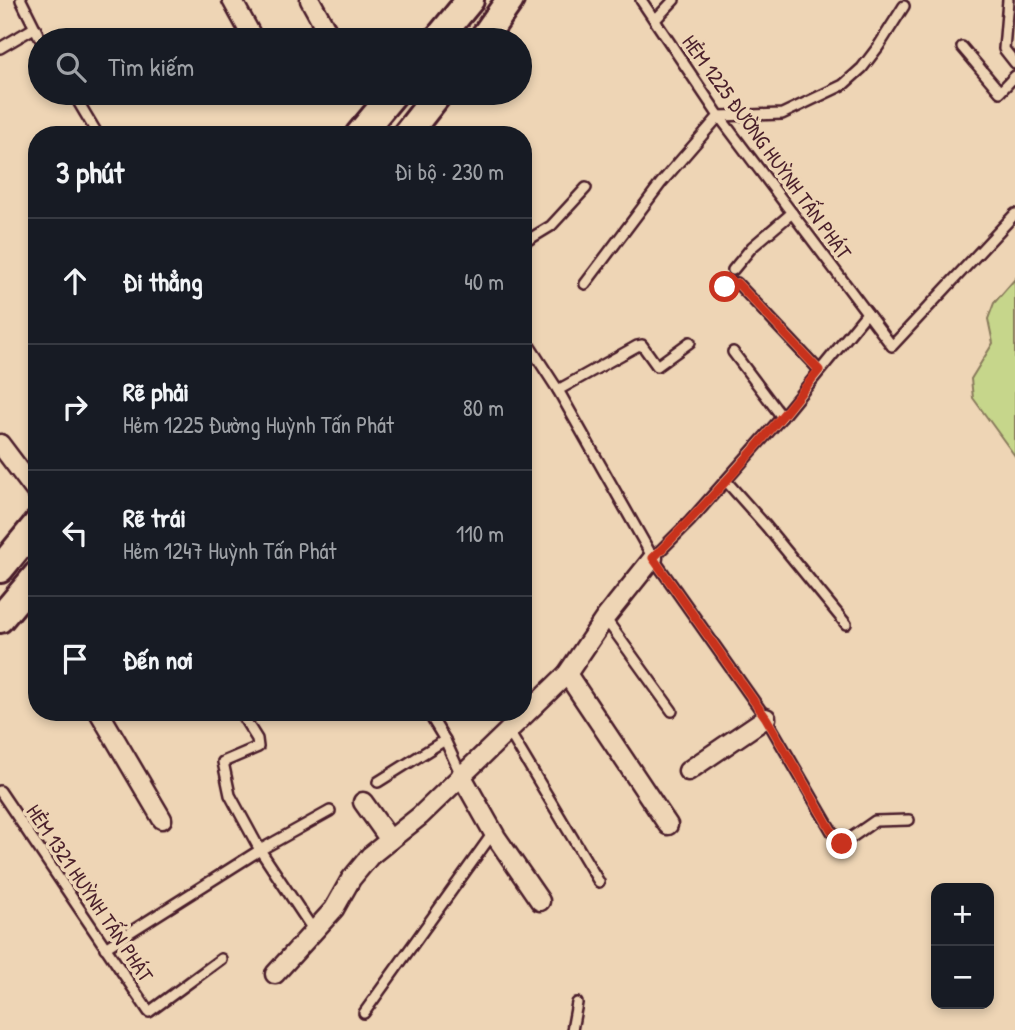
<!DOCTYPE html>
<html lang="vi">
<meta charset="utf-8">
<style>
:root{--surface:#171b24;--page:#242831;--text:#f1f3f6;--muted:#9ea1a6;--line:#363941}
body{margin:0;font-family:"Patrick Hand",sans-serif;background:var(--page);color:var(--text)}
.controls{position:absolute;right:21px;bottom:21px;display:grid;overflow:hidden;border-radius:14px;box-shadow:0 4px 10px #0003}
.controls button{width:63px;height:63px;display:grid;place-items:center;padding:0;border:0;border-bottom:2px solid var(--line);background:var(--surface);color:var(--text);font:35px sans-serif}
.stop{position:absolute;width:21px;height:21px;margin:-16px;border:5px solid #c8321e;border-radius:50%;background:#fff}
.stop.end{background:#c8321e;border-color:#fff;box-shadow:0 2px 7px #0008}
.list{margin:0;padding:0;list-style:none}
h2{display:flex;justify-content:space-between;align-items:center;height:91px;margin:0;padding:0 28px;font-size:30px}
h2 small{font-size:23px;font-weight:400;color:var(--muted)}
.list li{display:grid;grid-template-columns:46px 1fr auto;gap:21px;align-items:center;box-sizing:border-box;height:126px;padding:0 28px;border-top:2px solid var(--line)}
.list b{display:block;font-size:26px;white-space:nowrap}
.list p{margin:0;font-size:23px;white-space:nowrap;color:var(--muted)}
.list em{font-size:23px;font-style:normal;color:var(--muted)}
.icon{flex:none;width:38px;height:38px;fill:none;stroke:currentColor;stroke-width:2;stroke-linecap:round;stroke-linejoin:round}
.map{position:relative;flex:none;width:1015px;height:1030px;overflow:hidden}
.search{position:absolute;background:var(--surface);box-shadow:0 4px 10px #0003;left:28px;top:28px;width:504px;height:77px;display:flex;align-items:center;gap:18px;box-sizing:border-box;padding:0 24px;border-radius:38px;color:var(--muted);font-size:26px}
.panel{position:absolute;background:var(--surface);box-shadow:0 4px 10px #0003;left:28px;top:126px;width:504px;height:595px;border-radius:28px}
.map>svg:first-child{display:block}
</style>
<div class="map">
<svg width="1015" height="1030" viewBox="0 0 1015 1030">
<rect width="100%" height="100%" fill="#eed5b5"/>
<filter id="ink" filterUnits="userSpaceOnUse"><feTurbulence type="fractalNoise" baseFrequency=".0143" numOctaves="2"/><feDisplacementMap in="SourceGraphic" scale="14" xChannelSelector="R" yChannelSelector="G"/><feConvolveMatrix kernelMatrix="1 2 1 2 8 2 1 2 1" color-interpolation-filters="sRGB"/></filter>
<g filter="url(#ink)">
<polygon fill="#c6d68b" stroke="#887a5b" stroke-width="2" points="1015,279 1015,456 973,398 971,379 993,343 988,319 994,303"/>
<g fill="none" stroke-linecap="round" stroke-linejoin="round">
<g stroke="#4a1f2b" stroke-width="14">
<g id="service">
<polyline points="21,0 41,40"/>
<polyline points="641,0 719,116 892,346 1015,214"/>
<polyline points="1008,0 1004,49 1015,63"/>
<polyline points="655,20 674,0"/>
<polyline points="962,47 1000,92 1015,76"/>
<polyline points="0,48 34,28"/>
<polyline points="73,93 98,135"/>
<polyline points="523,243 551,226 586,188"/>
<polyline points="733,270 752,247 792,213"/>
<polyline points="585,284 661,183 719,116 782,114 843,85 862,68 878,47 904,6"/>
<polyline points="725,287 737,283 819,370"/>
<polyline points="523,336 558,390 653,558 766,718 838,842 842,844 875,821 909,820"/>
<polyline points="733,352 782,417"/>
<polyline points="558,390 637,346 642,345 657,366 690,342"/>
<polyline points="726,481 766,526 846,624"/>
<polyline points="653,558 690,521 782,417 867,313"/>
<polyline points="605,618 672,711"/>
<polyline points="428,712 445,740 461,775"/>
<polyline points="508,730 599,882"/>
<polyline points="378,782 445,740"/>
<polyline points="0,791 149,1012 221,959"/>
<polyline points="314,931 260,850 330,811"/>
<polyline points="105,948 260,850 230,795 223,762 258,747 257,739 240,712"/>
<polyline points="364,1013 493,833"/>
<polyline points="572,1030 577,1003"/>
</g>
</g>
<g stroke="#4a1f2b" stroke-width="23">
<g id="minor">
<polyline points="232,0 254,40"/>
<polyline points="310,0 332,40"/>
<polyline points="303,40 327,31"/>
<polyline points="0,444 37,493"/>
<polyline points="25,589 37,609"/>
<polyline points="567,674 668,825"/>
<polyline points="99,712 162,819"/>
<polyline points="688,771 766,718"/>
<polyline points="461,775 496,837 540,901"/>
<polyline points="363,802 390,840"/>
<polyline points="275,974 334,909 351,879 370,856 420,816 567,674 605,618 653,558"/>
</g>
</g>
<g stroke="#4a1f2b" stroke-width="32">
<g id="primary">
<polyline points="437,40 470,0"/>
<polyline points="482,40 510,0"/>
<polyline points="359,135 394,93"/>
<polyline points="406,135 439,93"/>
<polyline points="0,569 37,524"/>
<polyline points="0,619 37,575"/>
</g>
</g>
<use href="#service" stroke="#eed5b5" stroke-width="9"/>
<use href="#minor" stroke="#eed5b5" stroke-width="18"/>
<use href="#primary" stroke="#eed5b5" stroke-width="26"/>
</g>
</g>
<g fill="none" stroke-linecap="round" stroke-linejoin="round" filter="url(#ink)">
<path stroke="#c8321e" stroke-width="9" d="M 725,287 L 730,284 L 737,283 L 819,370 C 768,436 712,499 653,558 L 766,718 L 838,842 L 842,844"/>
</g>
<g text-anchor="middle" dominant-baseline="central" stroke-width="7" stroke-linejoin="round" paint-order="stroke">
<g font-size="21" fill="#4a1f2b" stroke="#eed5b5">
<text transform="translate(767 147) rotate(54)">HẺM 1225 ĐƯỜNG HUỲNH TẤN PHÁT</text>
<text transform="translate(90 893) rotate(56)">HẺM 1321 HUỲNH TẤN PHÁT</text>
</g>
</g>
</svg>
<div class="controls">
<button>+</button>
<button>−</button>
</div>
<div class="stop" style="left:725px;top:287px"></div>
<div class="stop end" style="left:842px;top:844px"></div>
<div class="search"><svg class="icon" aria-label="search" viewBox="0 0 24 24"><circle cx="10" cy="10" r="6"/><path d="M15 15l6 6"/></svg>Tìm kiếm</div>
<section class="panel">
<h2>3 phút<small>Đi bộ · 230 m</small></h2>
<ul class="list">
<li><svg class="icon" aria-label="ahead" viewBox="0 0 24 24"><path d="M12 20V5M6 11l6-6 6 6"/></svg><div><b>Đi thẳng</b></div><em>40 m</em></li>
<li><svg class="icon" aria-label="right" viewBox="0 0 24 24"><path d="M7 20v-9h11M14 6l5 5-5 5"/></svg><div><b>Rẽ phải</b><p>Hẻm 1225 Đường Huỳnh Tấn Phát</p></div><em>80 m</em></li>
<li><svg class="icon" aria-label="left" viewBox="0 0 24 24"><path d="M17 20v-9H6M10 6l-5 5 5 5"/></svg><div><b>Rẽ trái</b><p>Hẻm 1247 Huỳnh Tấn Phát</p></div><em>110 m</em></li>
<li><svg class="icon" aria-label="arrive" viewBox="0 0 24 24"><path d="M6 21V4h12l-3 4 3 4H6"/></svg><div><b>Đến nơi</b></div></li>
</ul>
</section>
</div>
